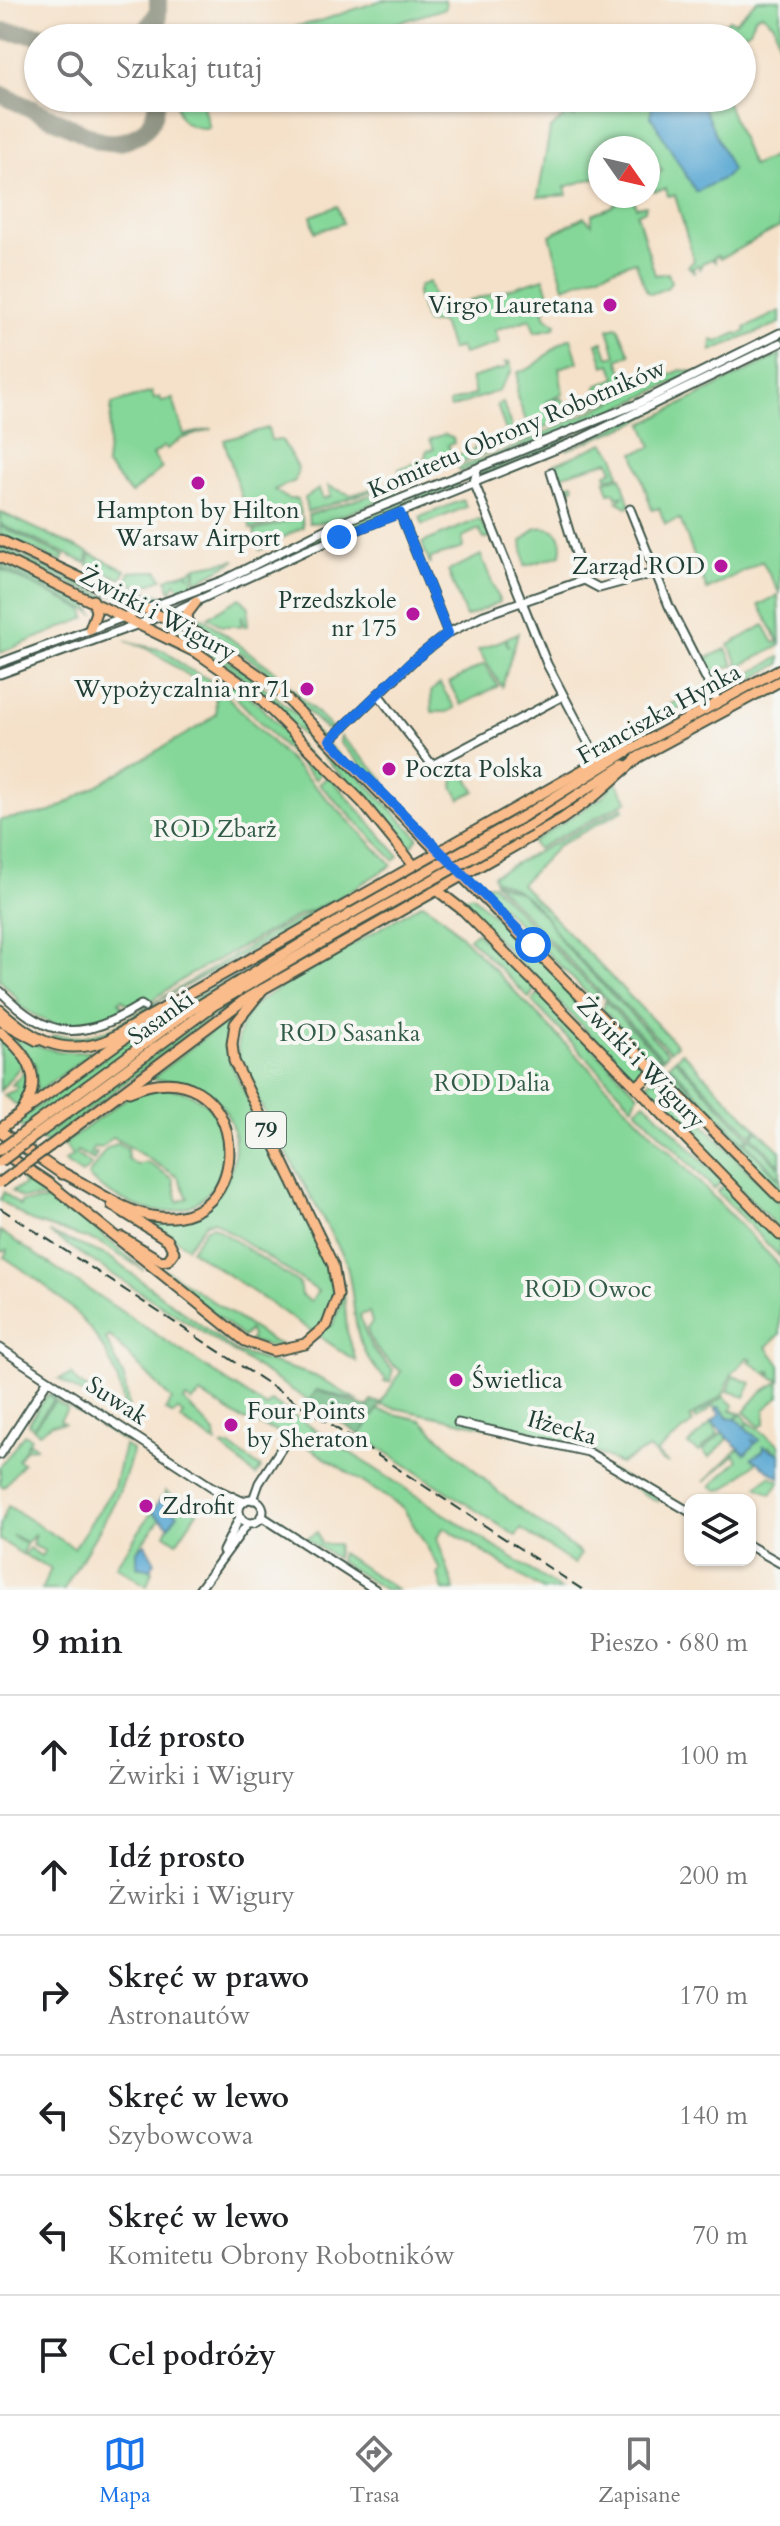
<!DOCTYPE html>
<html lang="pl">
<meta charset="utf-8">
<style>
:root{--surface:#fff;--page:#f6f6f6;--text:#202124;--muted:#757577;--line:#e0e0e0;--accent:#1a73e8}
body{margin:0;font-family:Cardo,serif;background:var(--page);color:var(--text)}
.controls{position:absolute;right:24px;bottom:24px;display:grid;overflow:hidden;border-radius:16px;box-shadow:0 2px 6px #0004}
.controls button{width:72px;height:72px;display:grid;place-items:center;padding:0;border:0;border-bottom:2px solid var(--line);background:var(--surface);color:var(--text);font:40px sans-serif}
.compass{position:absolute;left:588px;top:136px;width:72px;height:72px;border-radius:50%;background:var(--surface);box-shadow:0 2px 6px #0004;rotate:124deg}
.stop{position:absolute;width:24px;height:24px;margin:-18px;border:6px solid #1a73e8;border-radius:50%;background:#fff}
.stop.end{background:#1a73e8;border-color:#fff;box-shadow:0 2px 8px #0008}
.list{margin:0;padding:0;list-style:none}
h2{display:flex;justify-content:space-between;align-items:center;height:104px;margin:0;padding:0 32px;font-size:34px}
h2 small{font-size:26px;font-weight:400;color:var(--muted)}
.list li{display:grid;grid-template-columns:52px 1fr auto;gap:24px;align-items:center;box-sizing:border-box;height:120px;padding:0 32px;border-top:2px solid var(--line)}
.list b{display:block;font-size:30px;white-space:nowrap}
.list p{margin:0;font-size:26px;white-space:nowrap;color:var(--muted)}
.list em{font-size:26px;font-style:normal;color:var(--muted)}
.icon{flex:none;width:44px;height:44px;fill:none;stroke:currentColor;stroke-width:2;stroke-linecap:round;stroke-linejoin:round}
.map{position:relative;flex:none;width:780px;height:1590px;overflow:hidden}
.search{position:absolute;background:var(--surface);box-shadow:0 2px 6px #0004;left:24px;right:24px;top:24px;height:88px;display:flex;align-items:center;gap:20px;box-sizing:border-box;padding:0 28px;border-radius:44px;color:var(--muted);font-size:30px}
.sheet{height:824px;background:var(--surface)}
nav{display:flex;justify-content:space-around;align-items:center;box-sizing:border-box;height:112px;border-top:2px solid var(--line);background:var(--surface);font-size:22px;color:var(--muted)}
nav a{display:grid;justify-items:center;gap:4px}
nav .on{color:var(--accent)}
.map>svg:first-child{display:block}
</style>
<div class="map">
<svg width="780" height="1590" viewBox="0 0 780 1590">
<rect width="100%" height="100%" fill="#f6f6f2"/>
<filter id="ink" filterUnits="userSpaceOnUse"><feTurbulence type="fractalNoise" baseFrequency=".0125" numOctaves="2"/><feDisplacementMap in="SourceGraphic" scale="16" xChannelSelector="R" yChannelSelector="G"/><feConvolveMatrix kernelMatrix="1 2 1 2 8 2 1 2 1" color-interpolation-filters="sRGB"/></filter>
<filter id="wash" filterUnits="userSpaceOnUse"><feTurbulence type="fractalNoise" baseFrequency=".006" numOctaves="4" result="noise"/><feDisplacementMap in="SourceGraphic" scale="32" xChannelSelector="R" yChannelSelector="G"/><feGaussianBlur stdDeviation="1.8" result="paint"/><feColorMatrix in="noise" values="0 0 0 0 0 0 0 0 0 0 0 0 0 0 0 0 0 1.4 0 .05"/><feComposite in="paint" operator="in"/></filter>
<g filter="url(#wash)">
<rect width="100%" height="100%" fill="#f5e1c9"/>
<g fill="#85d799" stroke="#528a66" stroke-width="2">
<polygon points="382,0 445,0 446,8 348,38 249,38 323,20"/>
<polygon points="757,0 780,0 780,48 774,24 762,14 755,17 750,30 736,38 710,38 729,19 735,22"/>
<polygon points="177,29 235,30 218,38 177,38"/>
<path d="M 176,98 L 201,98 L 209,128 C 187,129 176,120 176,98 Z"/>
<polygon points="582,98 725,98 752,166 780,154 780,227 720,259 718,256 714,257 715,262 712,259 702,263 700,269 698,265 693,268 695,273 688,266 694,261 675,195 668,196 666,189 654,191 651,179 663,170 654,163 648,163 648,148 600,148 600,176 565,187 567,195 538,197 550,130 569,112 574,117 578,113 573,107"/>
<polygon points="624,196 632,196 636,207 646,205 645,210 637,214 655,275 668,273 671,282 667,288 651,294 647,292 635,261 564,287 550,235 584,217 592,224 592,214 611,207"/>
<polygon points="337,206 343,223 315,232 311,216"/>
<polygon points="544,278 550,297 549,307 543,309 546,317 556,324 555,328 535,332 530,319 495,330 499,343 463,354 460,347 451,350 442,323 426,323 417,294 419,286 429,282 438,311"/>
<polygon points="780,311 780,323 711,351 712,340 718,342 737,333 739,335 746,331 745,328"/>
<polygon points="618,327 630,354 618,360 631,390 593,407 590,398 595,396 597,386 616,378 611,364 604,366 597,343 603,342 608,357 616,355 608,329"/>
<path d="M 571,338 L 578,362 L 559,368 L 563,394 L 546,402 L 562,398 L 570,414 L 591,407 L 477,457 L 307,512 L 305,498 L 319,489 L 323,499 L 331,496 L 328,486 L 351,495 L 401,480 L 399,469 L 426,458 L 426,451 L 434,449 L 430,439 L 445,434 L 453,438 L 454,443 L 448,445 L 453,457 L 476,449 L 475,446 L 482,447 L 508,437 L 497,405 L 503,403 L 513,432 L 522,429 L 521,424 L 527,423 L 517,397 L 518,372 C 540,369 551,345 571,338 Z"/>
<polygon points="780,354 780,594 762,561 707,590 680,519 665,524 659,508 652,510 634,453 652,447 643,424"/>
<polygon points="510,362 512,371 498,391 451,408 449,403 475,394 471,378 505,368 508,365 505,363"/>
<polygon points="681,370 695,372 616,410 460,472 458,468 510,449"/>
<polygon points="699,378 608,425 477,478 481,472 581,433"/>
<polygon points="702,386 632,424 566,450"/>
<polygon points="152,392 154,399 160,397 162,402 173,399 184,435 212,429 181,439 167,449 164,446 153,455 162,468 131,494 106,465 112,404"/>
<polygon points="268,428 271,440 282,440 298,468 295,481 274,490 288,499 298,499 301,514 251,529 224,440"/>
<polygon points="604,443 615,456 619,475 607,478 606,473 613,470 609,461 563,475 565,485 573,483 574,488 561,491 553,465"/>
<polygon points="621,477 630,506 627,507 617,501 624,495 616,497 615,492 609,493 605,481"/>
<polygon points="457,481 458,486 267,563 331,530"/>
<polygon points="403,485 397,494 326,522 309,523 308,515"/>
<polygon points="463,500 466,507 423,525 420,517"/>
<polygon points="0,512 89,553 86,563 0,524"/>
<polygon points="302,517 303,527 260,550 254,531"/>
<polygon points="479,519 491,537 484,539 479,529 462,537 463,548 431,558 430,565 422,543"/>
<polygon points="0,526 64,556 61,562 0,534"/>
<path d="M 536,528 C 556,525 565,536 561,555 L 525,566 L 522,541 Z"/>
<polygon points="0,546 108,597 107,600 0,552"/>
<polygon points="91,554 125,570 122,579 88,565"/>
<polygon points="481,555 500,602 466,617 448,571"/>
<polygon points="236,560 196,582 196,567"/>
<polygon points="0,563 88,605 93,613 0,567"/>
<polygon points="194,568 193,584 180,589 175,582 171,592 166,579 186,572 190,577 187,572"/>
<polygon points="0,569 84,610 86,618 0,653"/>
<polygon points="148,571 158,571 162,579 142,587 127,582 130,572"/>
<polygon points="121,585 167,597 147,601 119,590"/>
<polygon points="778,595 780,646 736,668 738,663 729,645 764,625 774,643 779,642 759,605"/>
<polygon points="240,598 249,607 247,626 244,626 242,615 241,626 222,626 208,617"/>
<polygon points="203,618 277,673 335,731 326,729 260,666 191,619"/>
<path d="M 177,629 C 273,679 343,760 418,837 L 411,847 L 256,687 L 224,663 L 174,635 Z"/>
<polygon points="518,633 502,687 478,650 505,639 509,647 506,638"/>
<polygon points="126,641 165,651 186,668 210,680 205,686 146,648"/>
<polygon points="726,649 734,665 710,674 702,660"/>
<polygon points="780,657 780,664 725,694 721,690"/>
<polygon points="484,664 498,686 461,705 449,683"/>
<polygon points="226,677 255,701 323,770 316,780 220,681"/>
<path d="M 214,683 L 392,865 L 335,900 L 299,915 L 186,977 L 145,1005 L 130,1007 L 122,999 L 119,1001 L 123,1008 L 121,1013 C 74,1037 56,1029 16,1004 L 19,1001 L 0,980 L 0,820 L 51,812 L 205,723 L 216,714 L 215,692 L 208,688 Z"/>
<polygon points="440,684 455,708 447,712 432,712 431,691"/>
<polygon points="704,687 703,696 657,720 648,716"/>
<polygon points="647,718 654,722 608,745 605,740"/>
<polygon points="660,721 662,724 603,755 598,754"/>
<polygon points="340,736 384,779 380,784 340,743"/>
<polygon points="462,767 475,791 460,799 453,787 455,770"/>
<polygon points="329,776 399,856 394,860 319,784"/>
<polygon points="616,782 628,801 537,849 532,842 601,798"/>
<path d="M 623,807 L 624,810 L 559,845 L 521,884 L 677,1045 L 670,1051 L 563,942 C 544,913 528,890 494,880 L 493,875 Z"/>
<polygon points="494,882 521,893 548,920 564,945 668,1053 663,1058"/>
<polygon points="489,884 492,884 601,997 592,998 483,888"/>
<polygon points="472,895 571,988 645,1067 644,1076 628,1073 458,899"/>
<polygon points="337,903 173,993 108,1034 75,1042 49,1039 54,1035 81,1037 108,1030 273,932 327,904"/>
<path d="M 423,903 L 445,919 L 780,1266 L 780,1334 L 767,1347 L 780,1365 L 780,1381 L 772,1377 L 771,1371 L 768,1371 L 770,1376 L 749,1361 L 752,1359 L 748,1357 L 731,1375 L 723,1395 L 690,1417 L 693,1423 L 656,1453 L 669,1464 L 661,1461 L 649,1448 L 620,1464 L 587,1448 L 380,1405 L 401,1371 C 385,1360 372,1348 367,1329 L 372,1322 L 369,1312 L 360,1315 C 366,1340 373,1354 393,1370 L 390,1382 L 384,1382 L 386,1379 C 345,1343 360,1306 345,1259 L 242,1071 C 233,1043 237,1021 260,1000 Z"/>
<polygon points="476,932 535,989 529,998 469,938"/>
<polygon points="269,954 196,1001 23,1128 15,1123 154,1021"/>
<polygon points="274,975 197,1028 46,1143 40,1139 210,1013"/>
<polygon points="539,993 638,1094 633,1106 532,1001"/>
<polygon points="605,1001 661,1059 651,1059 603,1010"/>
<path d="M 234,1014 L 228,1040 L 231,1064 L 328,1265 L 331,1274 L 326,1276 L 333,1281 L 334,1293 L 325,1320 L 332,1326 L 341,1304 L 343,1280 L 347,1331 L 356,1361 L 191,1250 L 206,1228 L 213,1226 L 299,1283 L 301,1295 L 311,1301 L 318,1291 L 221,1226 L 214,1221 L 206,1223 L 187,1247 L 147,1220 C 157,1219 171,1223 183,1218 C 243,1196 257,1112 193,1085 C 180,1079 165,1081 151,1079 Z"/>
<path d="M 11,1033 C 39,1049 64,1056 96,1050 L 37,1093 L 35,1064 L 10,1035 Z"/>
<polygon points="0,1037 24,1062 0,1091"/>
<polygon points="682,1052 757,1129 751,1135 676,1058"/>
<polygon points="675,1059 749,1137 744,1142 669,1064"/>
<polygon points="668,1066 780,1180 780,1192 665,1073"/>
<polygon points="27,1067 29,1086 19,1107 3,1095 16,1090 17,1086 12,1085"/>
<polygon points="652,1079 664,1083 780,1204 780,1230 649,1094 647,1083"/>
<path d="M 161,1088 C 267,1091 231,1256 123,1200 C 111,1194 97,1186 88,1176 L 106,1149 L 118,1143 L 127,1149 L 128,1159 L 137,1165 L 147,1162 L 173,1179 L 178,1202 L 188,1198 L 178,1177 L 113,1137 L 101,1148 L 94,1147 L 90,1154 L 97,1153 L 94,1160 L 77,1151 L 75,1154 L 91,1165 L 82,1174 L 64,1162 L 72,1156 L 64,1144 L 128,1097 Z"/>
<polygon points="645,1102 722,1181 714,1189 636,1109"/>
<polygon points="758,1130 780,1151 780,1165 752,1136"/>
<polygon points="751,1138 780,1168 780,1178 746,1143"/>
<polygon points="24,1177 80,1216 144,1270 98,1242 31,1221 0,1200 4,1192 20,1206 21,1202 46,1201 45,1198 21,1198 12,1191 24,1185 21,1180"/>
<polygon points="725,1184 780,1241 780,1257 717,1192"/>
<path d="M 0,1231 L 266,1407 L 271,1401 L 561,1590 L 543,1590 L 444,1527 L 437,1538 L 455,1590 L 443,1590 L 438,1575 L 441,1570 L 403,1508 L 297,1440 L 294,1443 L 283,1434 L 239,1418 L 201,1394 L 192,1402 L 186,1398 L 184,1401 L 215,1433 L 216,1443 L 180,1419 L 183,1415 L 178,1410 L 173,1415 L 165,1410 L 172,1400 L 110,1336 L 106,1339 L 124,1378 L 131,1423 L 125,1418 C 119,1339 63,1295 4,1257 L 8,1250 L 0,1252 Z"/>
<polygon points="49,1233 108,1256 237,1352 315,1376 359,1401 317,1390 309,1401"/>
<polygon points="154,1262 272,1341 281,1345 276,1348 250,1341 252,1335 249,1330 243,1337 152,1264"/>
<polygon points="72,1374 77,1382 110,1404 108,1411 59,1379"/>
<polygon points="733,1376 751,1383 745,1397 728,1391"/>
<polygon points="778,1382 780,1396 765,1409 765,1423 760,1427 744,1412 761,1392"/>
<polygon points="54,1392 124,1436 124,1442 49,1394"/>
<polygon points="47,1395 54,1399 33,1428 55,1401 67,1409 60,1420 64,1423 52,1424 39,1433 28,1424"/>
<polygon points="724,1397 734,1406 731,1410 740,1413 733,1420 720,1408 712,1407 696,1420 694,1416"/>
<polygon points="377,1410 421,1420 498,1492 581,1554 574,1564 521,1529 516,1536 360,1435"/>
<polygon points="742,1414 748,1422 745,1426 750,1423 779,1444 780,1454 770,1446 752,1459 757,1462 725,1489 718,1490 711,1486 738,1460 734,1455 704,1482 738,1449 745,1453 751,1438 759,1440 736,1419"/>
<polygon points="712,1422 718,1434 699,1452 688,1445"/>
<polygon points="723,1432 728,1439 709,1458 703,1451"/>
<polygon points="24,1434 31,1438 25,1447 30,1442 36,1447 25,1449 18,1460 23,1463 4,1487 0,1485 0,1467"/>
<path d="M 124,1445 L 132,1450 L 131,1457 C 119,1508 87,1544 64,1590 L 41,1590 L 51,1569 L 24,1555 L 29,1548 L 41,1556 L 45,1551 L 32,1545 L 35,1534 L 27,1543 L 12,1535 L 26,1544 L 22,1554 L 0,1540 L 0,1526 L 8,1506 L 74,1548 L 114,1487 Z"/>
<polygon points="230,1446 261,1468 256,1476 222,1447"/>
<polygon points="611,1470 658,1496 658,1502 607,1472"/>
<polygon points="770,1476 780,1482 771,1494 757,1486"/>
<polygon points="166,1491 197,1512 177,1542 165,1534 175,1511 164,1504"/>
<polygon points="152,1512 160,1519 139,1547 138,1568 145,1566 152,1571 147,1586 116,1566"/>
<polygon points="317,1532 321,1544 338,1544 336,1558 306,1539"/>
<polygon points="341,1553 396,1589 397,1590 385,1590 339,1561"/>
</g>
<polygon fill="#6cb881" stroke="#467a5a" stroke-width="2" points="317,1390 368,1407 372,1401 382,1403 360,1435 309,1401"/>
<g fill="#59a7d3" stroke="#3c7284" stroke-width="2">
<polygon points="655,98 699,98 732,170 726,177 696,192 650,115"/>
<polygon points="720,1407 727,1417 735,1418 759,1440 756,1443 751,1439 755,1444 745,1454 712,1422 720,1414 715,1409"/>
<polygon points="764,1446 780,1454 780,1478 752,1458 763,1451"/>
<polygon points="161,1498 168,1509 178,1514 169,1526 152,1512"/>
<polygon points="145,1544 155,1562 151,1569 137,1566 137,1550"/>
</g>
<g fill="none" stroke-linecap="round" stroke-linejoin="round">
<g stroke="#8a8f7e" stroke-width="18">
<polyline points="0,31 74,38"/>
<polyline points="134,38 147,30 158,12"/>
<polyline points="158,38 158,0"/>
<path d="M 0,94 L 100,141 C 131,147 156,130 157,98"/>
</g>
</g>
</g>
<g filter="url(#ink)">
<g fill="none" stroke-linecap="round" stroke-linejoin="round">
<g stroke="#3f564a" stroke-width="11">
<g id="minor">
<polyline points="477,470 474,482 547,664 598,761"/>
<polyline points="551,472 584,580"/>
<polyline points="630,509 669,606 718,702"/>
<polyline points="400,513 448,633"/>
<polyline points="0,663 224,580 328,528 637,404 780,333"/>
<polyline points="0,674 175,611 305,551 581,439 780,343"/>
<polyline points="378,694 432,765 563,696"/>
<polyline points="330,740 414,660 448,633 484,615 584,580 599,588 654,573"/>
<path d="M 0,991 C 49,1041 82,1041 141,1005 L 144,1007"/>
<polyline points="0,1348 212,1487 244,1502"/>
<polyline points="458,1423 588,1452 690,1512"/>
<polyline points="0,1455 48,1380"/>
<polyline points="214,1489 239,1514"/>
<circle cx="251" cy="1511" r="12"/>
<polyline points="253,1500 259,1483 288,1438"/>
<polyline points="261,1516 376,1590"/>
<polyline points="750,1546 780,1563"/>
<polyline points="223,1551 240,1517"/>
<polyline points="199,1590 248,1523"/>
</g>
</g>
<g stroke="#3f564a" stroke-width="13">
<g id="major">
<polyline points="0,540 203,636 273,685 780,1198"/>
<polyline points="0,557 199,654 252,691 362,802 429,884 464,911 537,985 780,1235"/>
<polyline points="90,629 96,612 93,600"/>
<polyline points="189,629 187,614 196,602"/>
<polyline points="637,758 780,681"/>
<polyline points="524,816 628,751 780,669"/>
<polyline points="529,826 624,765"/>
<path d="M 0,1010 C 33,1040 62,1057 106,1041 L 609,755 L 628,751"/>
<path d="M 0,1032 C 28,1054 46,1080 21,1113"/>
<polyline points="636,1087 656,1070"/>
<polyline points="0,1129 132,1033"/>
<polyline points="27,1130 185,1014 350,914"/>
<polyline points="0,1131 62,1174"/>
<polyline points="35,1136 214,1005 355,923"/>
<polyline points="50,1146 247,998 562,819 596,795 640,756"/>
<polyline points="2,1152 50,1184 245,1341 273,1351 305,1344 327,1325 338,1295 333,1265 234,1061 232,1044 235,1024 263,989"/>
<path d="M 59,1171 C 90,1185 124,1214 159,1217 C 265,1226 247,1042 129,1092"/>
<polyline points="112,1205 168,1240 174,1252 168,1260 161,1261 122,1237"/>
</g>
</g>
<g stroke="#3f564a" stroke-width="14">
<polyline id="highway" points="0,1020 37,1040"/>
</g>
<use href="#minor" stroke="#fff" stroke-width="7"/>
<use href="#major" stroke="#f9bc8a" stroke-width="9"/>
<use href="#highway" stroke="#f9bc8a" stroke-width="10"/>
<polyline stroke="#1f3d34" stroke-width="2" stroke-dasharray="12 6" stroke-linecap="butt" points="0,1208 583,1590"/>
<g stroke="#3f564a" stroke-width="13" stroke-linecap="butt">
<g id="major-bridge">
<polyline points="350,914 524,816"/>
<polyline points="355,923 529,826"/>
<polyline points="0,1150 27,1130"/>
<polyline points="0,1162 35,1136"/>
<polyline points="0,1183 50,1146"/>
</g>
</g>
<use href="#major-bridge" stroke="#f9bc8a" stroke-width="9"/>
</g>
</g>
<g fill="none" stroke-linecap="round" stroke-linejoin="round" filter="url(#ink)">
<polyline stroke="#1a73e8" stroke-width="10" points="339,537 400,513 448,633 409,664 330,740 533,945"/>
</g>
<g fill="#b5179e" stroke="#f6f6f2" stroke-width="3">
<circle cx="610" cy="305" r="8"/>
<circle cx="198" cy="483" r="8"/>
<circle cx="721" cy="566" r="8"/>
<circle cx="413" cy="614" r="8"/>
<circle cx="307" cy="689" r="8"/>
<circle cx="389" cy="769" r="8"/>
<circle cx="456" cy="1380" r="8"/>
<circle cx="231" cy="1425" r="8"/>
<circle cx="146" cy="1506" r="8"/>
</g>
<g text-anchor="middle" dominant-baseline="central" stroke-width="8" stroke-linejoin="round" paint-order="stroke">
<rect fill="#f6f6f2" stroke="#60746d" stroke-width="2" x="246" y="1112" width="40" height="36" rx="6"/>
<g font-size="22" font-weight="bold" fill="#1f3d34">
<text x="266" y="1130">79</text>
</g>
<g font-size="24" fill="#1f3d34" stroke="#f6f6f2" text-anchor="end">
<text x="594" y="305">Virgo Lauretana</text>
<text x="198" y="510" text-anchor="middle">Hampton by Hilton<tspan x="198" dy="28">Warsaw Airport</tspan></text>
<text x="705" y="566">Zarząd ROD</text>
<text x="397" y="600">Przedszkole<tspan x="397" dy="28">nr 175</tspan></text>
<text x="291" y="689">Wypożyczalnia nr 71</text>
<text x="405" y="769" text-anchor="start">Poczta Polska</text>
<text x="472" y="1380" text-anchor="start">Świetlica</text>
<text x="247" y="1411" text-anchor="start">Four Points<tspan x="247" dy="28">by Sheraton</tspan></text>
<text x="162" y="1506" text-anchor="start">Zdrofit</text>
</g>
<g font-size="24" fill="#1f3d34" stroke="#f6f6f2">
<text transform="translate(517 429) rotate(-23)">Komitetu Obrony Robotników</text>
<text transform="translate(158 614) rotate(28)">Żwirki i Wigury</text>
<text transform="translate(659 714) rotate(-29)">Franciszka Hynka</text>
<text transform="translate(161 1018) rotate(-36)">Sasanki</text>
<text transform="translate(641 1063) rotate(46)">Żwirki i Wigury</text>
<text transform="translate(117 1401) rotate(33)">Suwak</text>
<text transform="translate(562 1428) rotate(16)">Iłżecka</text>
</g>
<g font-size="24" fill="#335c48" stroke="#f6f6f2">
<text x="215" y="829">ROD Zbarż</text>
<text x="350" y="1033">ROD Sasanka</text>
<text x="492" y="1083">ROD Dalia</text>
<text x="588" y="1289">ROD Owoc</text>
</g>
</g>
</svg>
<div class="controls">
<button><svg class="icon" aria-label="layers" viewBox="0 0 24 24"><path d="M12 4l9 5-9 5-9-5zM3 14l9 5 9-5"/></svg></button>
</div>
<svg class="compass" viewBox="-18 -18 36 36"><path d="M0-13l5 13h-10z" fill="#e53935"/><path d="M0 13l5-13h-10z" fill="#757577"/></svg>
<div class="stop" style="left:533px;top:945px"></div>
<div class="stop end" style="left:339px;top:537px"></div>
<div class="search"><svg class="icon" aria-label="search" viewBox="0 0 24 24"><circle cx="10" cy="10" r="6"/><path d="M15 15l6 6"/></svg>Szukaj tutaj</div>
</div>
<section class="sheet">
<h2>9 min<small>Pieszo · 680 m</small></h2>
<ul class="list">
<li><svg class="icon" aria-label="ahead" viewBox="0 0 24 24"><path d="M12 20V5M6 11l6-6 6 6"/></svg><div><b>Idź prosto</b><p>Żwirki i Wigury</p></div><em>100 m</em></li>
<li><svg class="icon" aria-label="ahead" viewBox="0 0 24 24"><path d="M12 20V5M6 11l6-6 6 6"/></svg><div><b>Idź prosto</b><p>Żwirki i Wigury</p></div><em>200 m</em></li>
<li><svg class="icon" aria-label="right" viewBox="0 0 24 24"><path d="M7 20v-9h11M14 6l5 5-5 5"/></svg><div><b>Skręć w prawo</b><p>Astronautów</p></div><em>170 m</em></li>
<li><svg class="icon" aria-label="left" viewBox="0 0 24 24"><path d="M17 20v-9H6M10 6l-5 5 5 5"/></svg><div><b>Skręć w lewo</b><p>Szybowcowa</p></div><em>140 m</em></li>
<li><svg class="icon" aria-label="left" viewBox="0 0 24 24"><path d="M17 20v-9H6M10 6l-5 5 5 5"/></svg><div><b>Skręć w lewo</b><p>Komitetu Obrony Robotników</p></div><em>70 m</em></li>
<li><svg class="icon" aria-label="arrive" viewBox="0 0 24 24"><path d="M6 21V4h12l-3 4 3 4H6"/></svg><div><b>Cel podróży</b></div></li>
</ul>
</section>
<nav>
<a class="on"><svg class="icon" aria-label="map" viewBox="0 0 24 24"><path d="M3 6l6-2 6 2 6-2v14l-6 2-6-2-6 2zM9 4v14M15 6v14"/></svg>Mapa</a>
<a><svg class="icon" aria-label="directions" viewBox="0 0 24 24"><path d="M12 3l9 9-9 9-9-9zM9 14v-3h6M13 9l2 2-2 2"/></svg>Trasa</a>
<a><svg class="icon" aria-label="saved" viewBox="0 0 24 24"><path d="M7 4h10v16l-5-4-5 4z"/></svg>Zapisane</a>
</nav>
